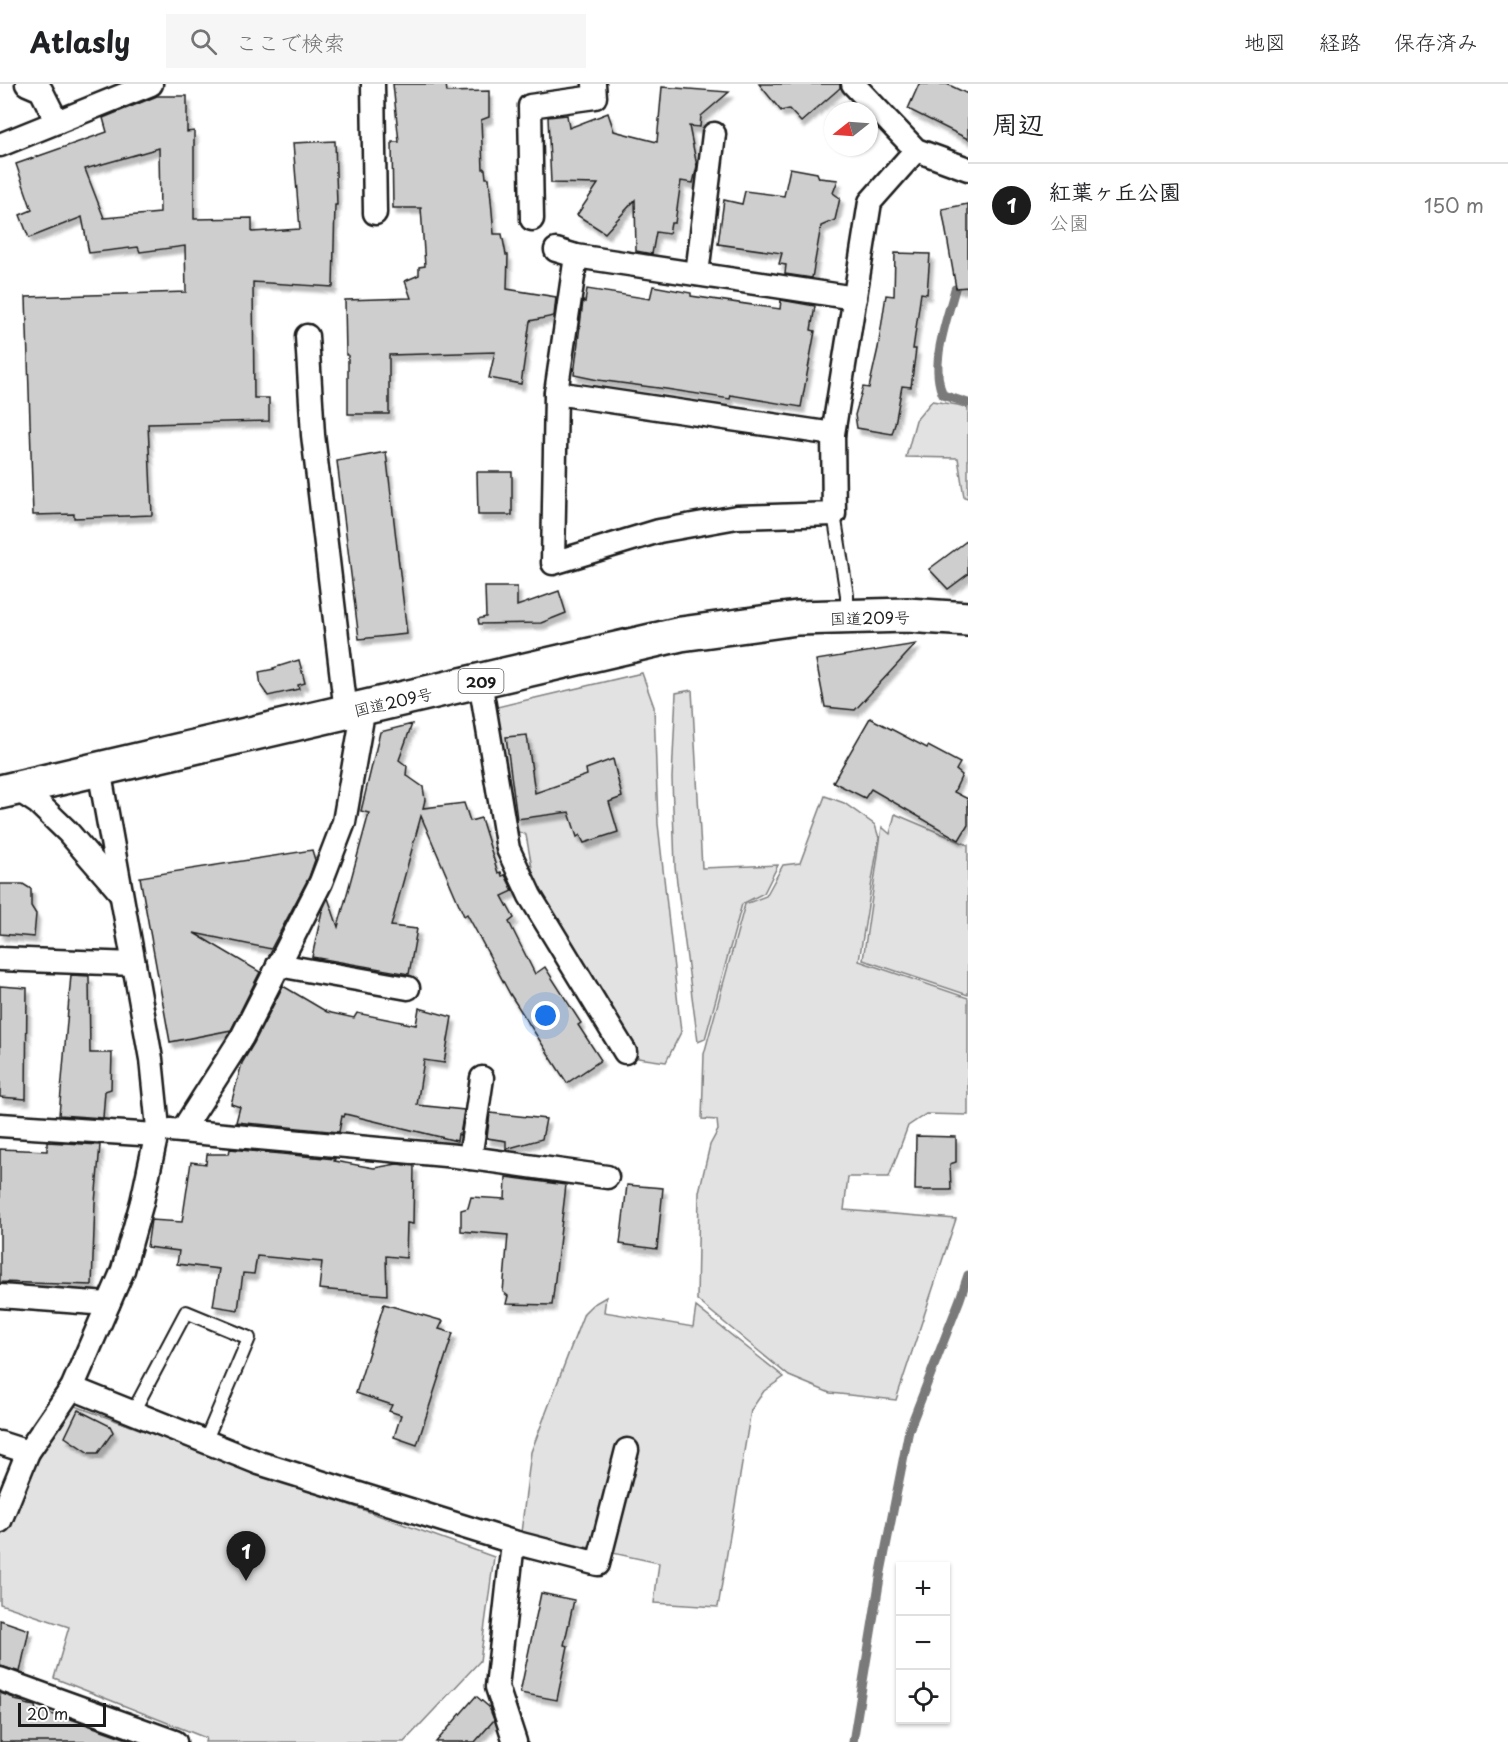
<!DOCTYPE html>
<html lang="ja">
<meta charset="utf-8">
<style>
:root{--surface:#fff;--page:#f6f6f6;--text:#202124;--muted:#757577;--line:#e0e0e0;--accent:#1c1c1c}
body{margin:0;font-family:"Playpen Sans","Klee One",sans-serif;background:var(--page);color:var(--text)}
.controls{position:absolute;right:18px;bottom:18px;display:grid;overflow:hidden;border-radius:0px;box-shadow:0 2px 4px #0004}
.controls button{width:54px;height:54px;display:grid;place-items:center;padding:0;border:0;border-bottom:2px solid var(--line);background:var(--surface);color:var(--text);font:30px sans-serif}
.compass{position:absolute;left:824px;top:18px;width:54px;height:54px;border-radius:50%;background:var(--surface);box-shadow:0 2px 4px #0004;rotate:253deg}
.scale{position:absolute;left:18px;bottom:15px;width:88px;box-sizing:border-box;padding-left:6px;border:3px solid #1c1c1c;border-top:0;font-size:16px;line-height:21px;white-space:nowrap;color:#1c1c1c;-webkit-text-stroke:4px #fff;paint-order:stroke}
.you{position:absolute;left:546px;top:932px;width:21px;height:21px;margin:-15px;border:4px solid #fff;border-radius:50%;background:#1a73e8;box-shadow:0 0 0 9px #1a73e833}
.badge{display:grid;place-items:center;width:39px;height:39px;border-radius:50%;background:var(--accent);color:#fff;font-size:20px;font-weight:700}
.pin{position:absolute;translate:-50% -50px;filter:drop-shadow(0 2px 3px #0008)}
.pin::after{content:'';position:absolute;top:32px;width:21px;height:18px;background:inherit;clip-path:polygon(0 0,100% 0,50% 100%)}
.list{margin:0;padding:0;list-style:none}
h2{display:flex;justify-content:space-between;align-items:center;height:78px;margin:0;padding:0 24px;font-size:26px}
h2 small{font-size:20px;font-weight:400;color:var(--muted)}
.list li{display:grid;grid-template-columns:39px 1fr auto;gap:18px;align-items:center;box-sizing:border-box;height:84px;padding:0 24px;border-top:2px solid var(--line)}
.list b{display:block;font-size:22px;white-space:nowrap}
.list p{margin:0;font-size:20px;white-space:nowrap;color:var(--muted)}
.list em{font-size:20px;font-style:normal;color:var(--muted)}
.icon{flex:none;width:33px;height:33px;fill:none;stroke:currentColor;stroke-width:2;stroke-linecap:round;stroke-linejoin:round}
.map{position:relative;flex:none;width:968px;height:1658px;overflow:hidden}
header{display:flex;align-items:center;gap:36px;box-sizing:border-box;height:84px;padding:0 30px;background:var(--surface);border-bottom:2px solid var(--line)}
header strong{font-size:28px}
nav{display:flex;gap:33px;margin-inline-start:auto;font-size:21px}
.search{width:420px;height:54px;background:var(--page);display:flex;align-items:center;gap:15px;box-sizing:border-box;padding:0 21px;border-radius:0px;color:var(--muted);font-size:22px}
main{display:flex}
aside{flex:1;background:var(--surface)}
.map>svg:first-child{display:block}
</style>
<header>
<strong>Atlasly</strong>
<div class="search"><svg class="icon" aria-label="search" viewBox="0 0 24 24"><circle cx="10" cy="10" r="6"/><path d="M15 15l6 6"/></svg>ここで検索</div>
<nav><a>地図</a><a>経路</a><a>保存済み</a></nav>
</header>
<main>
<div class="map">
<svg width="968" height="1658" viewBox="0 0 968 1658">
<defs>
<filter id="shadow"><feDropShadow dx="3.5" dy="6" stdDeviation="1.5" flood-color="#0004"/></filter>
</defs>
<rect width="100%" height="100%" fill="#fff"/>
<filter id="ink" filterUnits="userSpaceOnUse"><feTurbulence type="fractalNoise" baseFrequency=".0167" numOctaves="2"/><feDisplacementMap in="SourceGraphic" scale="12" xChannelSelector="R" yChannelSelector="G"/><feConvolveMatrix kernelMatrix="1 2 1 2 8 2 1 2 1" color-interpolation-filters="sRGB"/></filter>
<g filter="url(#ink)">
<g fill="#e2e2e2" stroke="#7f7f7f" stroke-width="1.5">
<polygon points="932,317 958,321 968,324 968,414 964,413 958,374 906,373 916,336"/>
<polygon points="642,589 654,623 658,740 681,948 666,978 638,974 535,800 526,751 516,747 497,623"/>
<polygon points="692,606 702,784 778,781 764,809 742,820 705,955 698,958 675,783 672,694 676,609"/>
<polygon points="825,712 844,719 875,741 879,754 859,877 968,914 968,1031 926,1030 908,1042 889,1093 848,1093 844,1126 956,1135 896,1316 830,1309 789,1292 697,1216 699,1108 710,1061 718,1046 717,1036 702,1035 704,970 745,820 766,812 783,781 800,779"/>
<polygon points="895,730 968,761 968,911 863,876 882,743 890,750"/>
<polygon points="606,1213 604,1228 693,1243 696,1223 784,1293 764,1307 751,1326 718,1523 654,1519 659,1479 521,1449 531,1368 584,1229 592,1221"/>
<polygon points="67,1319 494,1473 480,1577 404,1658 205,1658 206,1654 54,1594 69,1543 0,1520 0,1455 12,1418"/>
</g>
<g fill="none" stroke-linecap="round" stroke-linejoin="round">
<g stroke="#7a7a7a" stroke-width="9">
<path d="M 955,205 C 947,236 929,281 943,311 L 968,319"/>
<polyline points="853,1658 881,1488 909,1346 960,1215 968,1191"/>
</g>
</g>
<g fill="#cecece" stroke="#1c1c1c" stroke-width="1.5" fill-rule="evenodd" filter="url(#shadow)">
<polygon points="393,0 446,0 447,8 489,7 489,33 481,36 483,85 485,85 486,94 489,94 494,150 502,150 506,171 508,171 507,205 556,213 554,232 530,237 521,300 489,294 495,268 389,271 389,330 348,330 348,271 346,271 345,216 411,214 405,197 419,191 419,183 425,182 421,124 393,124 392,58 399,58"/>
<polygon points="759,0 840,0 840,4 801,38 789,25 781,27"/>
<polygon points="919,0 947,0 968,10 968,55 908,25"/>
<polygon points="662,3 729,8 701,32 700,43 689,42 697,82 693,99 681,97 675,139 671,139 669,150 656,148 652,170 636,167 635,116 605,149 577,131 598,100 551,99 548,33 567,31 569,44 608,29 614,47 657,58"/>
<path d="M 157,12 L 187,12 L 187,48 L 194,47 L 194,135 L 252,134 L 252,148 L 300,145 L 293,59 L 335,57 L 337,121 L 335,121 L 333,203 L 253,198 L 254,314 L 269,314 L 269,337 L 148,340 L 152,431 L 74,434 L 74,430 L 33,431 L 26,213 L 186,208 L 185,162 L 140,168 L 138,163 L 89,169 L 82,133 L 29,154 L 20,131 L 32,126 L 16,80 L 107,48 L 103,34 ZM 159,64 L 160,129 L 104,134 L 85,85 Z"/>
<polygon points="790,84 817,89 819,94 838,96 833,109 840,114 835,136 821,142 812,194 785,190 786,181 779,180 782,169 718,160 724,116 742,120 745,107 784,112"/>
<polygon points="968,120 968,203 956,204 942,125"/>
<polygon points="895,169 930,170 927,210 921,209 913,265 916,265 911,303 902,302 895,340 892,350 857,344 855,331 863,303 869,304 878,264 886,211 894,212"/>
<polygon points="653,202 691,209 691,212 780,225 781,216 815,222 811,246 815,247 801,323 731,311 730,315 666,305 598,296 574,291 583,217 585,218 587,205 650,215"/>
<polygon points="386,368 407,550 359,555 337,377"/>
<polygon points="477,388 512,388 512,431 478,431"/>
<polygon points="968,456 968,490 948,505 929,485"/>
<polygon points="485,503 517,503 517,522 559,507 566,529 541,539 479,540 478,535 486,533"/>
<polygon points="916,560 855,626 825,623 816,576"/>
<polygon points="299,576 305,599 298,601 299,605 268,612 261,602 259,588 274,585 273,584"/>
<polygon points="870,634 927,664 928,662 960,679 956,686 962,691 954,708 968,715 968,741 959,756 871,705 865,714 833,698"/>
<polygon points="412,640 399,676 407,682 406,691 423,703 425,716 423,724 464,719 470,737 481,734 498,789 501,788 502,792 505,791 513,807 502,812 514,834 509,838 535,890 545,883 581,939 578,941 601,976 567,999 510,910 467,830 464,832 421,732 391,842 417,845 409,890 312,873 322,827 328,814 338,843 369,729 361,727 380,648"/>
<polygon points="527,651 535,709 587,691 586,685 613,675 622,713 609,718 618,748 584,759 580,751 577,753 569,728 517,735 506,653"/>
<polygon points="312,766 315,776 309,793 271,865 194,849 260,888 231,946 170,958 140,793"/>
<polygon points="0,800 23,800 31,805 31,822 36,830 34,853 0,850"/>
<polygon points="71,891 89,892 90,969 112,969 111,1005 105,1007 103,1034 59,1031"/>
<polygon points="0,902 27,904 26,1015 0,1013"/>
<polygon points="283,902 327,928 354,934 357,929 416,941 419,924 452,933 444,979 424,976 417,1021 464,1026 460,1051 458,1050 457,1057 345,1030 344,1033 342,1032 339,1048 236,1038 240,1023 231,1020 242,979 254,959"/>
<polygon points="490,1029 546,1035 542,1055 506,1065 506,1057 487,1054"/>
<polygon points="916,1052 956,1053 956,1078 950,1080 951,1106 915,1106"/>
<polygon points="47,1058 100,1061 95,1119 92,1201 0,1198 0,1065 47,1067"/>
<polygon points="230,1065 335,1075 334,1077 374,1084 397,1080 414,1082 413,1140 407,1139 406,1174 386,1172 387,1211 319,1205 322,1178 257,1172 254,1190 243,1189 238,1226 213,1222 219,1185 177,1180 179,1167 147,1163 151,1136 182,1138 191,1078 206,1080 207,1070 229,1070"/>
<polygon points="506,1093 566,1101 552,1221 506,1220 508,1212 503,1208 508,1151 461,1147 461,1126 468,1124 471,1113 505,1115"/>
<polygon points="627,1101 663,1104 657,1165 620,1160"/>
<polygon points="384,1220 443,1237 439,1245 453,1249 417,1361 394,1353 401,1331 389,1327 392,1321 356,1309"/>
<polygon points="78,1326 110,1342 113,1348 98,1369 89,1369 65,1353"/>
<polygon points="541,1509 574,1516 564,1561 568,1562 557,1616 520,1609"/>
<polygon points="0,1536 29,1546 20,1588 0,1582"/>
<polygon points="0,1609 14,1614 14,1616 24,1618 25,1620 35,1622 36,1627 65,1633 130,1656 130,1658 0,1658"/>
<polygon points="476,1612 489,1623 494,1636 475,1658 436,1658"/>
</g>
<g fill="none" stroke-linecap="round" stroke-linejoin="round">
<g stroke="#1c1c1c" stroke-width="16">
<g id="lane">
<polyline points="834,430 847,511 847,530"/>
<polyline points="133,1328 186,1228 249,1254 205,1358"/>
</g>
</g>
<g stroke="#1c1c1c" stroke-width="27">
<g id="street">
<polyline points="27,0 41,6 57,38"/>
<polyline points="373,0 375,129"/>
<polyline points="853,0 916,66 968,85"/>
<polyline points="0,61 151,0"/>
<polyline points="532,135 530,22 595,13 594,0"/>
<polyline points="556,166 576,172 855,214"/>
<polyline points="576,172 556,309 833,350 870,118 916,66"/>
<polyline points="697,190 714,50"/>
<polyline points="307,252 313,351 346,628"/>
<polyline points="556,309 553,479 659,447 737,433 834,430 833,350"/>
<polyline points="480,597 508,765 530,812 625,968"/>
<polyline points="15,704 38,719 68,748 120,808"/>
<polyline points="0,875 134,880"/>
<polyline points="278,881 408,904"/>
<polyline points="0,1041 156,1051"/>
<polyline points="170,1046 456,1072 607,1093"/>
<polyline points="182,1047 242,953 321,798 344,738 364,623"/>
<polyline points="470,1074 482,994"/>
<polyline points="0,1212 108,1220"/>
<polyline points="72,1304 259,1379 513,1458 598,1480 627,1366"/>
<polyline points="0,1359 28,1368"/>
<polyline points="0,1437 28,1368 72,1304 123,1186 142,1118 158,1044 151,975 99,685"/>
<polyline points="513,1458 497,1603 515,1658"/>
<polyline points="0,1595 175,1658"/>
</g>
</g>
<g stroke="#1c1c1c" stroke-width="38">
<polyline id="highway" points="0,708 681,550 797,534 907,531 968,535"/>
</g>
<use href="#lane" stroke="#fff" stroke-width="12"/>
<use href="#street" stroke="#fff" stroke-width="22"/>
<use href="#highway" stroke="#fff" stroke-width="33"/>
</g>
</g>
<g text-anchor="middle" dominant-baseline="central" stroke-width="5" stroke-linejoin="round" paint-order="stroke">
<rect fill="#fff" stroke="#606060" stroke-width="1.5" x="458.5" y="585" width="45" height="24" rx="4.5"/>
<g font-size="15" font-weight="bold" fill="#1c1c1c">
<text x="481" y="597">209</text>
</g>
<g font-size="16" fill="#1c1c1c" stroke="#fff">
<text transform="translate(870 533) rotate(-1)">国道209号</text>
<text transform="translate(393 617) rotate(-13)">国道209号</text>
</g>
</g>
</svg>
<div class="controls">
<button>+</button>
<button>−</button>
<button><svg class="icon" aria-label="locate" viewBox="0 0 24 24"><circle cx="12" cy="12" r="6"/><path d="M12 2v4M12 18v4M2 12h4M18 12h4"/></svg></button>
</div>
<svg class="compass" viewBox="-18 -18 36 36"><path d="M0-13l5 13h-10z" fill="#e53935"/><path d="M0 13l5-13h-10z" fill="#757577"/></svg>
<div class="scale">20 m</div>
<div class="you"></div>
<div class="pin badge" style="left:246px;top:1497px">1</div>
</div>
<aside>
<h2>周辺<small></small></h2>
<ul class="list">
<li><span class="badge">1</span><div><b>紅葉ヶ丘公園</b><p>公園</p></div><em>150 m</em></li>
</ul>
</aside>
</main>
